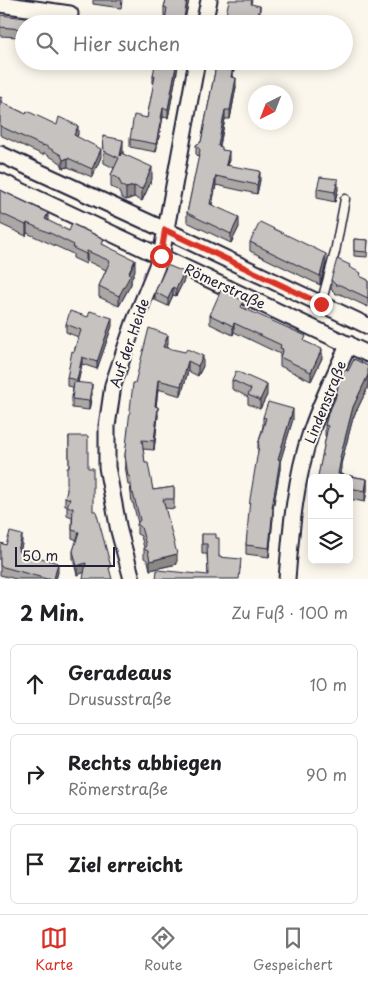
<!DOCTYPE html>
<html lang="de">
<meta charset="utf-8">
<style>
:root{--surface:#fff;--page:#f6f6f6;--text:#202124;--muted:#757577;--line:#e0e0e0;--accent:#d93025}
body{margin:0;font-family:"Playpen Sans",sans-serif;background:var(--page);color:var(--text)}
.controls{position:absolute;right:15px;bottom:15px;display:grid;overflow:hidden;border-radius:8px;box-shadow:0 2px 12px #0003}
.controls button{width:45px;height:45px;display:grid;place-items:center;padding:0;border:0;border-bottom:1px solid var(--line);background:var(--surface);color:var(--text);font:25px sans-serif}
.compass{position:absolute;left:248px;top:85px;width:45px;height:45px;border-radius:50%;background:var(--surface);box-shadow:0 2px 12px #0003;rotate:222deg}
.scale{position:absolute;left:15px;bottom:12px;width:100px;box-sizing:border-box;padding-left:5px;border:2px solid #22223b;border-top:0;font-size:14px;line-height:18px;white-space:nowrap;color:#22223b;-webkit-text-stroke:4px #fbf7ec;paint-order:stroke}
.stop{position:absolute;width:15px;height:15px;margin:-11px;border:4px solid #d93025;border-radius:50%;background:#fff}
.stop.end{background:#d93025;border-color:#fff;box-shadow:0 1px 5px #0008}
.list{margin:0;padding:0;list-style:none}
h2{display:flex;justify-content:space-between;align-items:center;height:65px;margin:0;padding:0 20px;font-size:21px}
h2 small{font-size:16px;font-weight:400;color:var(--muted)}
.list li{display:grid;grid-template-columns:32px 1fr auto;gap:15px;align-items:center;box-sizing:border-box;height:80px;margin:0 10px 10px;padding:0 10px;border:1px solid var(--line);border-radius:8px}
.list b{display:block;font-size:19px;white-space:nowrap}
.list p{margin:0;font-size:16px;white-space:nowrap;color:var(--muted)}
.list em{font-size:16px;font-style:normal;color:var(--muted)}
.icon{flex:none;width:28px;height:28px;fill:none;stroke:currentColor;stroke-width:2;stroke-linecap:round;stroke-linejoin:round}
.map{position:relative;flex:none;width:368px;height:579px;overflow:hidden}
.search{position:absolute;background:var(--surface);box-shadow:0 2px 12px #0003;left:15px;right:15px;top:15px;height:55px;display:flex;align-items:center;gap:12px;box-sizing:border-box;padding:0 18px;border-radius:28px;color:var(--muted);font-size:19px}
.sheet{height:335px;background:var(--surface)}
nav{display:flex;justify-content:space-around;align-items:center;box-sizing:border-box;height:70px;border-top:1px solid var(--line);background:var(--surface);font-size:14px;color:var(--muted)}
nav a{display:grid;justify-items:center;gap:2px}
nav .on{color:var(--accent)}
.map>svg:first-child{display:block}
</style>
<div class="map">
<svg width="368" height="579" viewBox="0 0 368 579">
<rect width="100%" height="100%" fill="#fbf7ec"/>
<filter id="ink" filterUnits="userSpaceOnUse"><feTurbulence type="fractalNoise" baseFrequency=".02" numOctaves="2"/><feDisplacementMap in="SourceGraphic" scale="10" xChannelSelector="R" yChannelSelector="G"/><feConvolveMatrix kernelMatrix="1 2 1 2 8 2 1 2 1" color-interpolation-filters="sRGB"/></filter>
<g filter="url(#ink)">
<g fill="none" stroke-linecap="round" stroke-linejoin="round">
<g stroke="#22223b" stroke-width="11">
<polyline id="service" points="321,304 335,252 345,199"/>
</g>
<g stroke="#22223b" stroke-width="19">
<g id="minor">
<polyline points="0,4 70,14"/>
<polyline points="204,24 209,0"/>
<polyline points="0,154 165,230 368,326"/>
<polyline points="0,181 368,354"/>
<polyline points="132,579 119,531 107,467 107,426 113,385 134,323 161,256 197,61"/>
<path d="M 287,579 C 291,530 295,479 311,432 C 321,402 335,373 349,344"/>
</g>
</g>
<use href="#service" stroke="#fbf7ec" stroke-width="8"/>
<use href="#minor" stroke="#fbf7ec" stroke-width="15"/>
</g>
<g fill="#aaa7a5" stroke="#22223b">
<polygon points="93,0 122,0 121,8 93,4"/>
<polygon points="166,0 189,0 184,24 165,24 166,16 164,16 164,7"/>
<polygon points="0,15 24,24 24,44 20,44 20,37 0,36"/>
<polygon points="158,61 179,61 168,118 163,117 156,152 130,147 130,139 147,118 154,84 153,84 153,76"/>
<polygon points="217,61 241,61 240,66 235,65 233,77 236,87 230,119 225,119 220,146 229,160 228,165 260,180 257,194 216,185 212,205 239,227 231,243 187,222 187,213 199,157 196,154 196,145 201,142"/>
<polygon points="0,97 3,103 26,114 78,134 77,137 101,157 92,177 68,167 63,168 61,163 44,153 43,155 0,135"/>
<polygon points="103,136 123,152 123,154 152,179 142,201 134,197 126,200 122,198 118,190 111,187 111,175 114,168 104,163"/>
<polygon points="317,189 338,189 335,202 317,198"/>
<polygon points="0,190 48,221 69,231 104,245 135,270 131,280 131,284 119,306 99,297 99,286 106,270 87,261 86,264 73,258 73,254 27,233 26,236 0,224"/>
<polygon points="354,239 368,240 367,257 354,256"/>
<polygon points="250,242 326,263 320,285 250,251"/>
<polygon points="350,268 361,277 368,280 368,307 340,294 336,294 331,289 331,280"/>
<polygon points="184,280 176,296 173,295 168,306 155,300 155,292"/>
<polygon points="244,308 306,342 322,358 311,381 280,366 280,354 234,332 233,335 210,324 210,315"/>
<polygon points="66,324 112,326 97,369 82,364 78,382 92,394 89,410 72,408 72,399 73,387 67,386 67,378 78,337 66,332"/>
<polygon points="168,344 167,348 203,366 198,376 188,371 181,396 158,389 156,406 158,416 154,450 143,449 145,463 153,490 174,487 174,509 165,508 177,564 150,570 148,561 144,558 144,548 141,536 137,534 137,524 138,523 133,503 132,503 130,485 128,485 125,465 125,455 135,383"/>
<polygon points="354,359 368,366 368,387 353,418 341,464 340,474 367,479 367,490 365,502 349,499 349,478 318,478 326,436 325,436 325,425 329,410 330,410 335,399 339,382 345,370 348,371"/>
<polygon points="232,380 267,395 260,409 248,404 248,397 232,389"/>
<polygon points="263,417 293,419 280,462 280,469 273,509 273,518 269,557 246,554 246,545 258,454 258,445 263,426"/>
<polygon points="69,436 84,572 77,575 73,559 73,551 77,540 72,538 72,517 67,515 67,506 65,506 65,497 67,492 69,468"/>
<polygon points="312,527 312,558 309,558 309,547"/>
<polygon points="202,534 216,538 219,557 241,568 208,575 207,554 202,554"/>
<polygon points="0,543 6,545 22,544 20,552 58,572 56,579 16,579 0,575"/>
</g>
<g fill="#8b8886" stroke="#22223b">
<polygon points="187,0 189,0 184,24 183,24"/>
<polygon points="260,6 260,15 259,24 257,24"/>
<polygon points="177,61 179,61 168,118 168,109"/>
<polygon points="234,61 235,61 235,65 231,86 231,77"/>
<polygon points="236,78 236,87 230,119 230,110"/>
<polygon points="163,108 163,117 156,152 156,144"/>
<polygon points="225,110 225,119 218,155 218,146"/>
<polygon points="78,126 78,134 74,144 74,135"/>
<polygon points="123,140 123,152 120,168 120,156"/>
<polygon points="101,149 101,157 92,177 92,169"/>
<polygon points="229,151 229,160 226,174 226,165"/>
<polygon points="68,158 68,167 63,168 63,160"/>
<polygon points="152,167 152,179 142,201 142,189"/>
<polygon points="260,171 260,180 257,194 257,185"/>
<polygon points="216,176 216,185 210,213 210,204"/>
<polygon points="338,179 338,189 335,202 335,192"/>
<polygon points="134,186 134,197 126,200 126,188"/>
<polygon points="48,213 48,223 45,219"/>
<polygon points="239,217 239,227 231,243 231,234"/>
<polygon points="27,223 27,233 26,236 26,225"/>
<polygon points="87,251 87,261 86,264 86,254"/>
<polygon points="326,254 326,263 320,285 320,276"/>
<polygon points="135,260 135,270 131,280 131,284 119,306 119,296"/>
<polygon points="184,272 184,280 176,296 176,289"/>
<polygon points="173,287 173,295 168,306 168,299"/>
<polygon points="112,318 112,326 97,369 97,362"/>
<polygon points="234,323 234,332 233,335 233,326"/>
<polygon points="168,335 168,344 163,356 163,347"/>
<polygon points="322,349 322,358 311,381 311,372"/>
<polygon points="203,356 203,366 198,376 198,366"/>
<polygon points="82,357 82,364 77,388 77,380"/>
<polygon points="188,361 188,371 181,396 181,386"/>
<polygon points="368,375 368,387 353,418 341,464 341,469 339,478 338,474 340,458 353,407"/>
<polygon points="158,380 158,389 155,416 155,406"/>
<polygon points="92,384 92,394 89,410 89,401"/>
<polygon points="267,385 267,395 260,409 260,400"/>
<polygon points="158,407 158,416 154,450 154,441"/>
<polygon points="293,409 293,419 280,462 280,469 273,509 273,518 269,557 272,508 278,459"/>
<polygon points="367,479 367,490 365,502 365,491"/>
<polygon points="22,535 22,544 18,560 18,551"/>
<polygon points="177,554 177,564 150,570 150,561"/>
<polygon points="58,563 58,572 56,579 54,579"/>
<polygon points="86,563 86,572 77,575 77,566"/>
</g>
<g fill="#c6c2c0" stroke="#22223b">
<polygon points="166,0 187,0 183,24 178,24 165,21 167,8 164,7"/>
<polygon points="229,0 252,0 251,4 260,6 257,24 224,24"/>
<polygon points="0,15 18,17 67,24 24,24 24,36 20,35 21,29 0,27"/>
<polygon points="158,61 177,61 168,109 163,108 156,144 130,139 134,115 147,118 155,76 153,76 155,64 158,65"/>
<polygon points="217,61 234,61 231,77 236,78 230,110 225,110 218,146 222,147 222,150 229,151 226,165 260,171 257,185 216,176 210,204 239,217 231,234 187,213 200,150 196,145 201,142"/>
<polygon points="0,97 3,98 1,102 26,114 27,111 57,125 59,117 78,126 74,135 101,149 92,169 68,158 63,160 61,155 44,145 43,146 0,126"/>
<polygon points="103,136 123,140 120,156 121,153 152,167 142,189 134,186 126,188 122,186 118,178 111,175 119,158 104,151"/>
<polygon points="320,177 338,179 335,192 317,189"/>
<polygon points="0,190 48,213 45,219 69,231 72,224 104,239 102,244 135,260 129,273 131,274 119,296 99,286 110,261 87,251 86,254 73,248 74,245 52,234 27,223 26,225 0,213"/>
<polygon points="260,222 326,254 320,276 250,242"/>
<polygon points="354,239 368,240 367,252 354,251"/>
<polygon points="337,259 350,265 349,267 361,273 360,276 368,280 368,298 340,285 336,285 331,280"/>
<polygon points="167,265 184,272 176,289 173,287 168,299 155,292"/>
<polygon points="221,290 244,301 241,307 306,336 304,341 322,349 311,372 280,357 283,349 280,348 281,345 234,323 233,326 210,315"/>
<polygon points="70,311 88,317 90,311 112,318 97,362 82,357 77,380 67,378 72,351 74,352 81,330 66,324"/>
<polygon points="149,328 168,335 163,347 185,352 187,349 203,356 198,366 188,361 181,386 158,380 155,406 158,407 154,441 142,440 145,463 148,463 153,490 174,487 174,499 163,499 177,554 150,561 148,551 144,549 146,545 141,527 137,524 140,520 133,493 132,494 130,476 128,476 125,455 133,383 135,383"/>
<polygon points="354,359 368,366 368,375 353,407 340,458 341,458 338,474 367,479 365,491 349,488 349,478 319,478 319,476 318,476 328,426 325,425 329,410 330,410 335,399 339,382 345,370 348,371"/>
<polygon points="236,371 267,385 260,400 248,395 251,389 232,380"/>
<polygon points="74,382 92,384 89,401 72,399"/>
<polygon points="268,402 293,409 278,459 280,460 272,508 273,508 269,548 246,545 250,499 259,445 258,445 266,418 263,417"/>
<polygon points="69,436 88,436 88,468 93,468 93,511 96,511 111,567 109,568 112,579 83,579 86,563 77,566 73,551 79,532 72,530 73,508 67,506 70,499 65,497 67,491 67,468 69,468"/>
<polygon points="311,527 312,527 312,547 309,547"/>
<polygon points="10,532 22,535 18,551 58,563 54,579 47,579 0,566 0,543 6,545"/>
<polygon points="202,534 216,534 216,538 219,538 219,557 241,559 239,579 156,579 157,570 208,575 207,544 202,544"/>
</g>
</g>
<g fill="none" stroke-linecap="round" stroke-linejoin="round" filter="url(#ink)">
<polyline stroke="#d93025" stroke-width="6" points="161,256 165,230 321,304"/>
</g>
<g text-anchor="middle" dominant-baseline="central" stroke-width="4" stroke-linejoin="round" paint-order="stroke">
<g font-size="14" fill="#22223b" stroke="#fbf7ec">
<text transform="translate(225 286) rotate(25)">Römerstraße</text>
<text transform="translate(129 343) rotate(-71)">Auf der Heide</text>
<text transform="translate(325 402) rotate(-68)">Lindenstraße</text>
</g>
</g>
</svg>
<div class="controls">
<button><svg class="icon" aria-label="locate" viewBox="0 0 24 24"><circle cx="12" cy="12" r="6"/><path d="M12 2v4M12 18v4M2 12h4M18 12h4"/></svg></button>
<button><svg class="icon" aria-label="layers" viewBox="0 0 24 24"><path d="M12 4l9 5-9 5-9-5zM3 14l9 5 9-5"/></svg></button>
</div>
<svg class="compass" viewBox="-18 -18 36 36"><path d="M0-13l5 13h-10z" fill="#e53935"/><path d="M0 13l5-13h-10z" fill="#757577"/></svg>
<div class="scale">50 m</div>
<div class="stop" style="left:161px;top:256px"></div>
<div class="stop end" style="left:321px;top:304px"></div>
<div class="search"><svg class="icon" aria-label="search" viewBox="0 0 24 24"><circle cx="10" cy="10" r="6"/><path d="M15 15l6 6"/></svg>Hier suchen</div>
</div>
<section class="sheet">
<h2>2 Min.<small>Zu Fuß · 100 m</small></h2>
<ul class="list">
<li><svg class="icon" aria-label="ahead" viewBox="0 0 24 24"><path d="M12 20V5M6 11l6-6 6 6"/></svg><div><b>Geradeaus</b><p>Drususstraße</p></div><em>10 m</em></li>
<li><svg class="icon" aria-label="right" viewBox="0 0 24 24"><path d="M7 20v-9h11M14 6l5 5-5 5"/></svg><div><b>Rechts abbiegen</b><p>Römerstraße</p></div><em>90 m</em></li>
<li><svg class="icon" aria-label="arrive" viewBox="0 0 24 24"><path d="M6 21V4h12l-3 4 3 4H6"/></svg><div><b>Ziel erreicht</b></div></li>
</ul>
</section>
<nav>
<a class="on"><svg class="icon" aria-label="map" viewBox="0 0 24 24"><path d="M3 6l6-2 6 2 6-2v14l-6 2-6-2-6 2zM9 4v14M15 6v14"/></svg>Karte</a>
<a><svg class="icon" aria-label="directions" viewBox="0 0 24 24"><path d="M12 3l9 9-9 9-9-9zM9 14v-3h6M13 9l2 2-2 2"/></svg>Route</a>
<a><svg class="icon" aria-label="saved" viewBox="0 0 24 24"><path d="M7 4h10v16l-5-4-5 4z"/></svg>Gespeichert</a>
</nav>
